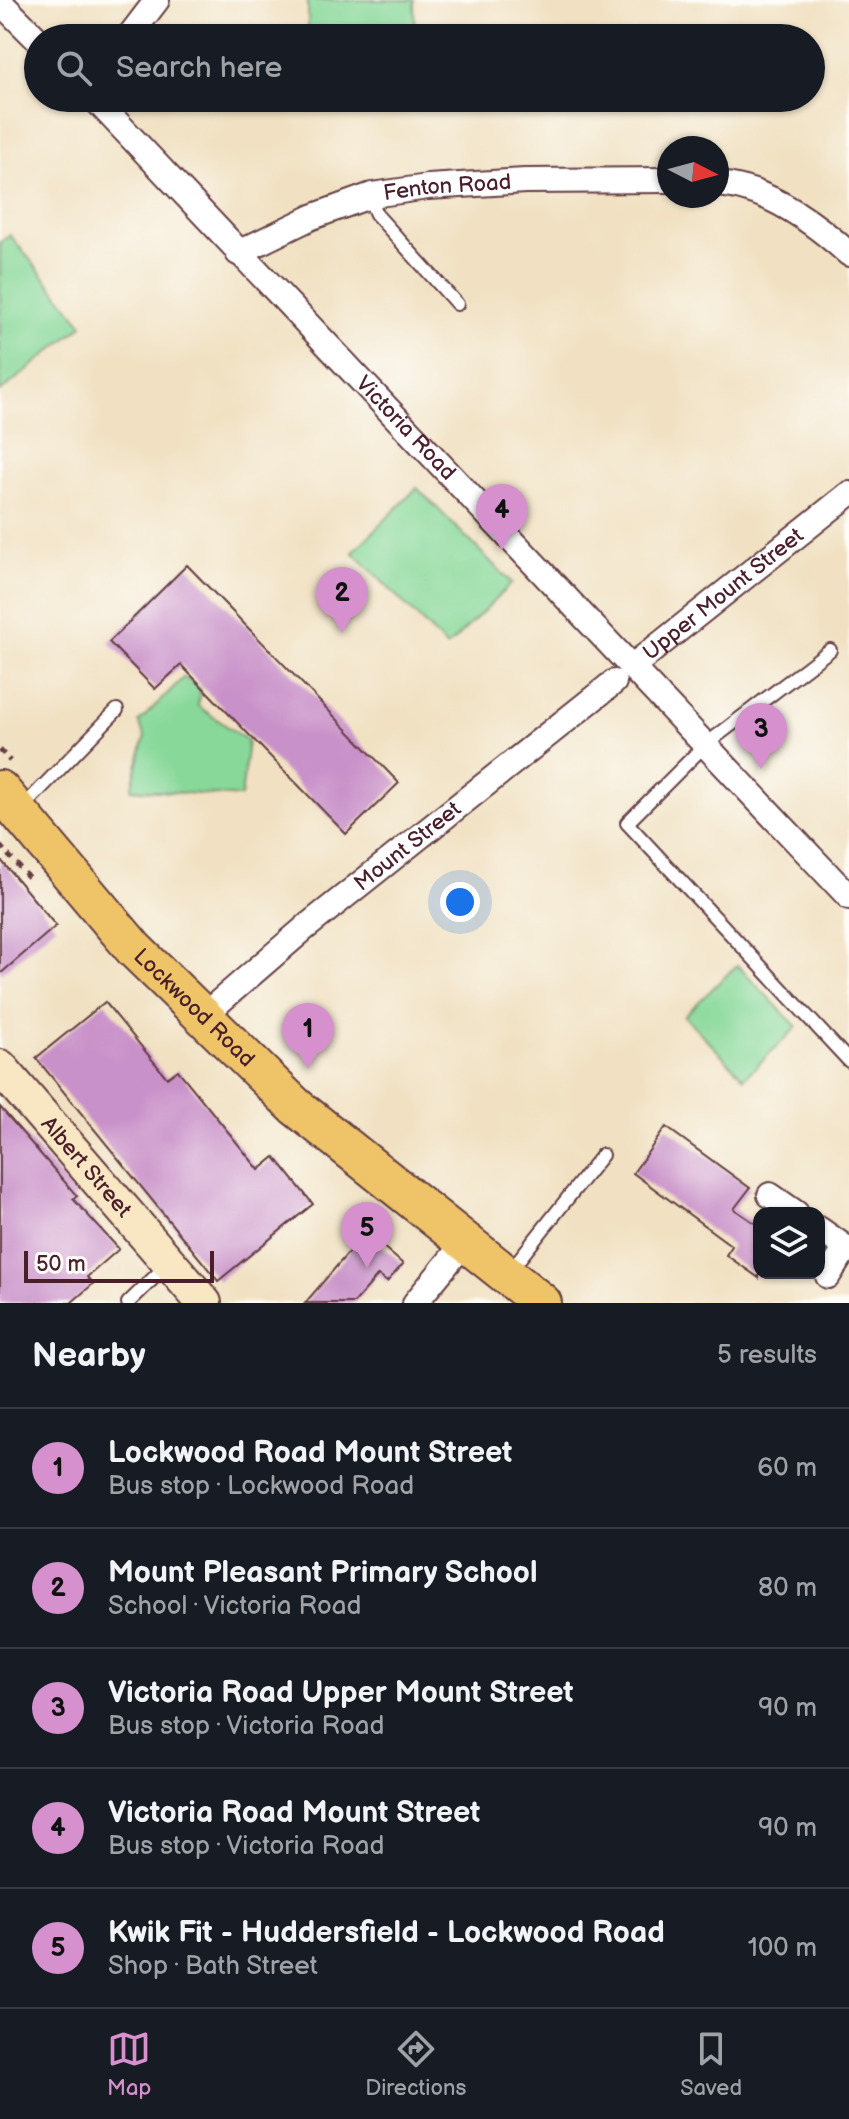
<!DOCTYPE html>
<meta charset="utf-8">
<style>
:root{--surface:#171b24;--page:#20242c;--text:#f1f3f6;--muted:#9ea1a6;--line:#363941;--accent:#d690ce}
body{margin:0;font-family:"Balsamiq Sans",sans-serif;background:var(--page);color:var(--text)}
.controls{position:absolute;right:24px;bottom:24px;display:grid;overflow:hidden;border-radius:16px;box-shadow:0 2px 6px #0004}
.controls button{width:72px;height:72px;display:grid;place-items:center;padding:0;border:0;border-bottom:2px solid var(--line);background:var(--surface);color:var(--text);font:40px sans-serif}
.compass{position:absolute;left:657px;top:136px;width:72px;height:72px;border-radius:50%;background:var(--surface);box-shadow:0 2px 6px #0004;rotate:96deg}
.scale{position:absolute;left:24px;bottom:20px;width:190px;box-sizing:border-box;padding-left:8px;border:4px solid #4a1f2b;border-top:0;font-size:22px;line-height:28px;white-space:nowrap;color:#4a1f2b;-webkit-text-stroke:6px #fdfcf7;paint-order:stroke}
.you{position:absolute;left:460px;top:902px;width:28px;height:28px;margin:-20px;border:6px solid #fff;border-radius:50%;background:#1a73e8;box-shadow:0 0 0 12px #1a73e833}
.badge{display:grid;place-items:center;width:52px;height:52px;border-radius:50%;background:var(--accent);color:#111;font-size:26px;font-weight:700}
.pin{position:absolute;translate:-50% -66px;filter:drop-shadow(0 2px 4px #0008)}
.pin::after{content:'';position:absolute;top:42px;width:28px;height:24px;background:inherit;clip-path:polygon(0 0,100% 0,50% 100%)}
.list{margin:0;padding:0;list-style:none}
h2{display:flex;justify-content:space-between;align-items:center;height:104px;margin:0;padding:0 32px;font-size:34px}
h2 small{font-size:26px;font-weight:400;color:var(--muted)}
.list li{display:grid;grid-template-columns:52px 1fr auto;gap:24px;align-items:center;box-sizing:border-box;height:120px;padding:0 32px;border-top:2px solid var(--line)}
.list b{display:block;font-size:30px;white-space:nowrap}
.list p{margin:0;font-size:26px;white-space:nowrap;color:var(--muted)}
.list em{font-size:26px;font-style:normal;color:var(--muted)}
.icon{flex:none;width:44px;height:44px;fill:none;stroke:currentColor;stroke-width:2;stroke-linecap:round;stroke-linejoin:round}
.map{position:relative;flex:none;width:849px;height:1303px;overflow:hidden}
.search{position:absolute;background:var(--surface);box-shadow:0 2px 6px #0004;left:24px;right:24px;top:24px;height:88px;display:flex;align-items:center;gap:20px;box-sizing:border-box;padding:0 28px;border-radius:44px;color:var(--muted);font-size:30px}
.sheet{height:704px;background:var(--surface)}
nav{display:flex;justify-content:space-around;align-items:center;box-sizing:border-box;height:112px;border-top:2px solid var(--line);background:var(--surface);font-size:22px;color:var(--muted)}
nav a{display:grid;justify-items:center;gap:4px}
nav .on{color:var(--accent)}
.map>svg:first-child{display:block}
</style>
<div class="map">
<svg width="849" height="1303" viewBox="0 0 849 1303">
<rect width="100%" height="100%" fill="#fdfcf7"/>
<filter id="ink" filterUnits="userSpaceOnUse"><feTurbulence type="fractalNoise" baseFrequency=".0125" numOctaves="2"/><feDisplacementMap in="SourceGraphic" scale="16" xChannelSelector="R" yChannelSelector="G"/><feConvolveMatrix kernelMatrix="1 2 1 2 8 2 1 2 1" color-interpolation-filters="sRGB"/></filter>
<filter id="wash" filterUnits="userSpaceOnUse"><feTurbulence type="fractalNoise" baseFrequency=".006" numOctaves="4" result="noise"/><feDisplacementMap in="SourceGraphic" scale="32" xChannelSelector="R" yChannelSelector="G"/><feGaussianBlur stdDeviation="1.8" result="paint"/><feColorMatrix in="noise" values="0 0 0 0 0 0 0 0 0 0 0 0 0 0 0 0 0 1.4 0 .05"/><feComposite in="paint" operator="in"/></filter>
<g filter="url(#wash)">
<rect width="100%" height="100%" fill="#f1e1c2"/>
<g fill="#87d899" stroke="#687c62" stroke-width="2">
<polygon points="308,0 414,0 415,38 308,38"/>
<polygon points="10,235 83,325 0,392 0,243"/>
<polygon points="417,488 512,583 447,647 353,552"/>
<polygon points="184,677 200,689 198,706 248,741 241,797 131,789 145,737 139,722"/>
<polygon points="737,965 797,1027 744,1078 684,1016"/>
</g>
<g id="blocks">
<g fill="#c991c9">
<polygon points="187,565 399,783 346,834 181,665 155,689 109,642"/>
<polygon points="0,859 56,926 0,974"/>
<polygon points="105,1002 167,1078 178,1070 259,1170 275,1157 313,1204 218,1281 36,1058"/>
<polygon points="0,1107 77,1196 73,1199 119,1249 87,1277 93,1284 71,1303 0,1303"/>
<polygon points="666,1127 750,1188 734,1209 759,1226 759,1278 726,1255 732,1246 633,1173"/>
<polygon points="366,1232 403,1264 387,1282 378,1275 354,1303 305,1303"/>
</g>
</g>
</g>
<g filter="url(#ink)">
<use href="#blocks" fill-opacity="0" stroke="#633c42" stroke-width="2"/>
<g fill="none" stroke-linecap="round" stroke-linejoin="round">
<g stroke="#633c42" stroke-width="16">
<g id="lane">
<polyline points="368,196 376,214 457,304"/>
<polyline points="830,650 705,745 627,823 849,1061"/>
<polyline points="22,808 117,710"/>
<polyline points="509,1272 602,1155"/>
<polyline points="128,1303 167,1265"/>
</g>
</g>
<g stroke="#633c42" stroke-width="28">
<g id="street">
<polyline points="0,2 38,40"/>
<polyline points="128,38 157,0"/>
<path id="s1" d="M 94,98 L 849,897"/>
<path d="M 717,184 C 766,187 814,222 849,254"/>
<path id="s2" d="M 238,253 L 312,217 L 372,195 L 428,187 L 525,181 L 669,180"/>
<path id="s3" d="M 634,665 L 849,494"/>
<path id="s4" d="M 203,1016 L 306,927 L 614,682"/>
<polyline points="770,1195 796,1213"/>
<polyline points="819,1229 849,1250"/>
<polyline points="828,1276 846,1248"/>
<polyline points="415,1303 465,1242"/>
</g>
</g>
<g stroke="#633c42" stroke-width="38">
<g id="secondary">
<path id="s5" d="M 0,1067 L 204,1303"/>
</g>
</g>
<g stroke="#633c42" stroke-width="42">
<g id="primary">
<path id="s6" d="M 0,790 L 134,949 L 295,1106 L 542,1303"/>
</g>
</g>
<g stroke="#633c42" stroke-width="5" stroke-dasharray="6 6" stroke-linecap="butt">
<polyline points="0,750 10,761"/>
<polyline points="0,846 32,881"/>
</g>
<use href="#lane" stroke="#fff" stroke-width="12"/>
<use href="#street" stroke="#fff" stroke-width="24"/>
<use href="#secondary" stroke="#f9e7c3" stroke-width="34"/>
<use href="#primary" stroke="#efc469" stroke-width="38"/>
</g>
</g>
<g text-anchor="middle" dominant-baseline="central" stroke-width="6" stroke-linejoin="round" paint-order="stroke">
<g font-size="22" fill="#4a1f2b" stroke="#fdfcf7">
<text stroke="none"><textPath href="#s2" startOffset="222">Fenton Road</textPath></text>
<text stroke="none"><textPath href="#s1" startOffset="454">Victoria Road</textPath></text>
<text stroke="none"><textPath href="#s3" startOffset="114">Upper Mount Street</textPath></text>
<text stroke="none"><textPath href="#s4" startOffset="266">Mount Street</textPath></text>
<text stroke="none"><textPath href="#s6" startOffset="292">Lockwood Road</textPath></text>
<text stroke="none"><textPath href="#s5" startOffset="132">Albert Street</textPath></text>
</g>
</g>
</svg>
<div class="controls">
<button><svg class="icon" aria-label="layers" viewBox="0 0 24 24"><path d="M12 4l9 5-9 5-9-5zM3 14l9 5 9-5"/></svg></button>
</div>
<svg class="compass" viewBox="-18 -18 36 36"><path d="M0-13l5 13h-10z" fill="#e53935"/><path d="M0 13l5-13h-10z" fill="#9ea1a6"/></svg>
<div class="scale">50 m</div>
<div class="you"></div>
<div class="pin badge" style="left:308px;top:1069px">1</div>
<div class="pin badge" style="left:342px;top:633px">2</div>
<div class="pin badge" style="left:761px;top:769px">3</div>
<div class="pin badge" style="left:502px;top:550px">4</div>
<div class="pin badge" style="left:367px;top:1268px">5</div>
<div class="search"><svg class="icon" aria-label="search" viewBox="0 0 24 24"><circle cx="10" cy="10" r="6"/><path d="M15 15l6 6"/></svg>Search here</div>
</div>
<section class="sheet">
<h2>Nearby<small>5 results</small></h2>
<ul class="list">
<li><span class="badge">1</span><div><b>Lockwood Road Mount Street</b><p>Bus stop · Lockwood Road</p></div><em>60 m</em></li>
<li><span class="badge">2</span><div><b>Mount Pleasant Primary School</b><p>School · Victoria Road</p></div><em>80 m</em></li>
<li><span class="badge">3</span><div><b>Victoria Road Upper Mount Street</b><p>Bus stop · Victoria Road</p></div><em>90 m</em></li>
<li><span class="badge">4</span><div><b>Victoria Road Mount Street</b><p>Bus stop · Victoria Road</p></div><em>90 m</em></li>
<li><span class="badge">5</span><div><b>Kwik Fit - Huddersfield - Lockwood Road</b><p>Shop · Bath Street</p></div><em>100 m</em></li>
</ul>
</section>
<nav>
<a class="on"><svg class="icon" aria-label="map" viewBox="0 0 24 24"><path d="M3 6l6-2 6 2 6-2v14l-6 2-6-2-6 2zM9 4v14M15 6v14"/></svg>Map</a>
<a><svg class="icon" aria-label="directions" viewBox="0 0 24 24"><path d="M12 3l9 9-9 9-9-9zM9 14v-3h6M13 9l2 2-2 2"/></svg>Directions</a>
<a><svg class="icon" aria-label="saved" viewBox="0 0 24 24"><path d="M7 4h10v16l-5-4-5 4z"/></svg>Saved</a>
</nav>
